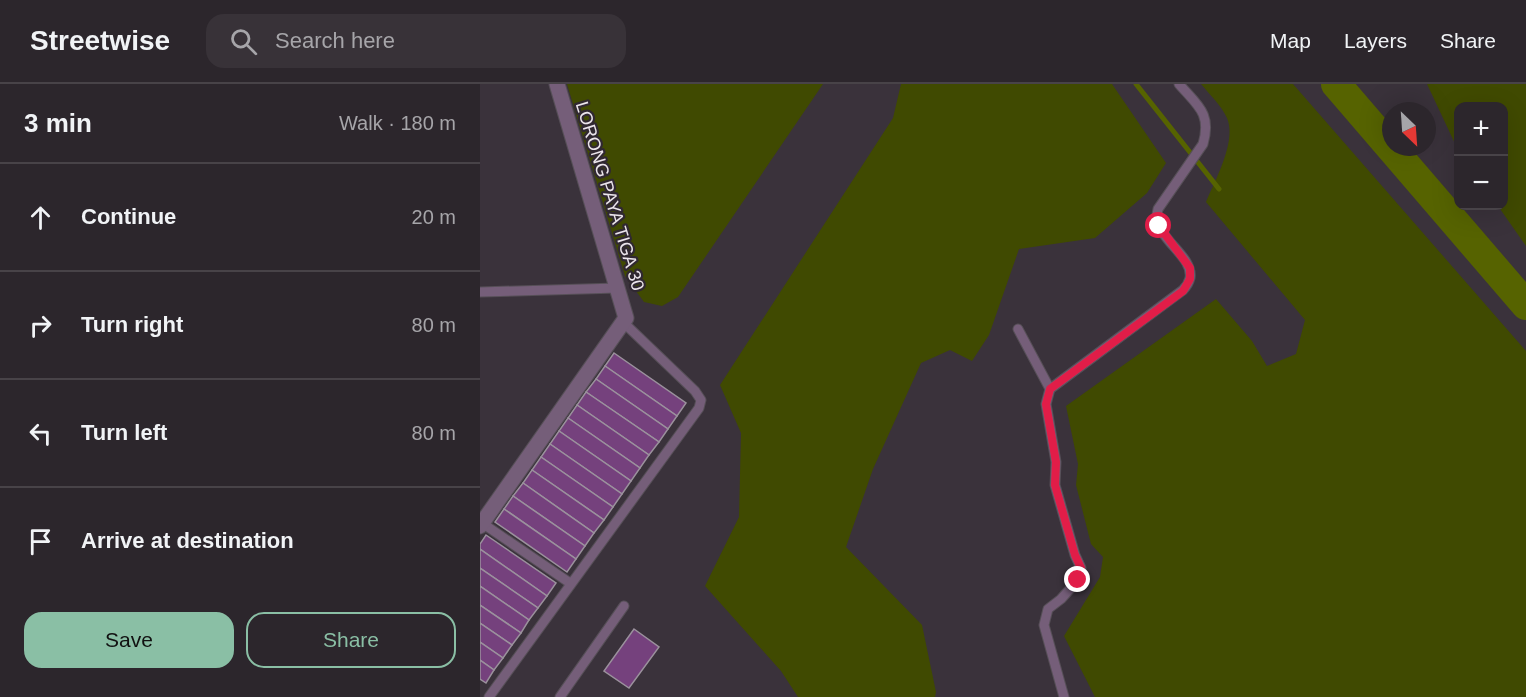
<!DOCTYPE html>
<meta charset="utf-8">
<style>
:root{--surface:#2c262c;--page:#383238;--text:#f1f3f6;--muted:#a6a5a9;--line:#484348;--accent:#8abfa5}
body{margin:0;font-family:Arial,sans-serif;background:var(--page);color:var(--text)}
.controls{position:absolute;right:18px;top:18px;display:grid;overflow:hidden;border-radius:12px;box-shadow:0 6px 24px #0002}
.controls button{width:54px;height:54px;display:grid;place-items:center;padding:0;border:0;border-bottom:2px solid var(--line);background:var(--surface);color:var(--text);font:30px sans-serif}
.compass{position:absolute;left:902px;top:18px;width:54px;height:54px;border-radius:50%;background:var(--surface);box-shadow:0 6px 24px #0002;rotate:155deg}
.stop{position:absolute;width:18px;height:18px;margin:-14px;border:4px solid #e11d48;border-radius:50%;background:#fff}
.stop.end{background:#e11d48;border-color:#fff;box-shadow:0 2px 6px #0008}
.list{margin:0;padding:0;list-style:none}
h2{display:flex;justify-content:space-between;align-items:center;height:78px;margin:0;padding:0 24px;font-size:26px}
h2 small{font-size:20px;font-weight:400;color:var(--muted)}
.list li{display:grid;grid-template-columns:39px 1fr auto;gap:18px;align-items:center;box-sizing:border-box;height:108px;padding:0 24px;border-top:2px solid var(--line)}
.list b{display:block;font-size:22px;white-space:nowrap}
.list em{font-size:20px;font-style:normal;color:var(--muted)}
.actions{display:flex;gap:12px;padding:18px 24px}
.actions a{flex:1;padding:14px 0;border:2px solid var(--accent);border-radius:18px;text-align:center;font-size:21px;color:var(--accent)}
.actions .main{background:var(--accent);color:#111}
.icon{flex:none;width:33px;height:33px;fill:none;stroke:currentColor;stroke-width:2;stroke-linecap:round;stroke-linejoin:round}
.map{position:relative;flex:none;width:1046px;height:613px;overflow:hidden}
header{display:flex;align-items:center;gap:36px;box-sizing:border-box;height:84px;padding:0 30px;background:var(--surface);border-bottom:2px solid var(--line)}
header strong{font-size:28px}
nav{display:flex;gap:33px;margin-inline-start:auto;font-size:21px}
.search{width:420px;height:54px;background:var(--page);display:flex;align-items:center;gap:15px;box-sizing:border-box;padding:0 21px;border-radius:18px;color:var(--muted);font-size:22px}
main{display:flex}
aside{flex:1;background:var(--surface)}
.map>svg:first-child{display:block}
</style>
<header>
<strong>Streetwise</strong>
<div class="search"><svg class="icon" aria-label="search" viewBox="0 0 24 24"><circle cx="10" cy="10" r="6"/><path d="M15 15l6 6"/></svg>Search here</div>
<nav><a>Map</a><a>Layers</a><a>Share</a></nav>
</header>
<main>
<aside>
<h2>3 min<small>Walk · 180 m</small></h2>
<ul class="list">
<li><svg class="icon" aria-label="ahead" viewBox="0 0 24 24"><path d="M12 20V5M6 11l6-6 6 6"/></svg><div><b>Continue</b></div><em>20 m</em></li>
<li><svg class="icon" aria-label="right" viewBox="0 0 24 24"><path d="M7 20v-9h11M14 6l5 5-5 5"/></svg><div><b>Turn right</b></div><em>80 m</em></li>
<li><svg class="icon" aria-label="left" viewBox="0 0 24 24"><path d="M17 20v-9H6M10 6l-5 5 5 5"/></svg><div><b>Turn left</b></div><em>80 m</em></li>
<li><svg class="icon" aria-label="arrive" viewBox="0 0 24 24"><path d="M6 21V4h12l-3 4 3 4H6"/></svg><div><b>Arrive at destination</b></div></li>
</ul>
<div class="actions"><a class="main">Save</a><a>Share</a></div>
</aside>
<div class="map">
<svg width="1046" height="613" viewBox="0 0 1046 613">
<rect width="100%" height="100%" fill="#3a323b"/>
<g fill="#404a01">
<polygon points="87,0 343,0 198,213 182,222 164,218 145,192"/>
<polygon points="421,0 632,0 686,79 667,109 615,154 539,165 509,251 492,277 470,266 441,279 393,385 366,463 442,541 456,608 455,613 318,613 301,587 225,502 259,433 261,349 240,301 413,34"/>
<path d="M 721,0 L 813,0 L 1046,267 L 1046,613 L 615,613 L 584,552 L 620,493 L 623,473 L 611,460 L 596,401 L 598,380 L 586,322 L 736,215 L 772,257 L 787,282 L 816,270 L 825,236 L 726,118 C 735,96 757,57 747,34 C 741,21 730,11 721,0 Z"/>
<polygon points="947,0 1046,0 1046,162 1018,122 1024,122 1024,22 978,22 978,66"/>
</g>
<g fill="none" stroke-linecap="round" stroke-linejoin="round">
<polyline stroke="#566300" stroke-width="5" points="656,0 739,105"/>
<polyline stroke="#566300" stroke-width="30" points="856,0 1046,221"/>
</g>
<g fill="#75417d" stroke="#9b919d" stroke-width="1.5">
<polygon points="134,269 206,319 197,332 125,282"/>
<polygon points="125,282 197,332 188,345 116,295"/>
<polygon points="116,295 188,345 179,358 106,308"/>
<polygon points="106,308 179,358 169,371 97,321"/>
<polygon points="97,321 169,371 160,384 88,334"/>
<polygon points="88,334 160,384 151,397 79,347"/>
<polygon points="79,347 151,397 142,410 70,360"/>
<polygon points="70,360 142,410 133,423 61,373"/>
<polygon points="61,373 133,423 124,436 52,386"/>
<polygon points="52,386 124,436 114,449 43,399"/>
<polygon points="43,399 114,449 105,462 33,412"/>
<polygon points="33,412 105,462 96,475 24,425"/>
<polygon points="24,425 96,475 87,488 15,438"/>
<polygon points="6,451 76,499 67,512 0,465 0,460"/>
<polygon points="0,465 67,512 58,524 0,484"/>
<polygon points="0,484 58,524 49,536 0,502"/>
<polygon points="0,502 49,536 41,549 0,521"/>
<polygon points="0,521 41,549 32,561 0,539"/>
<polygon points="0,539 32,561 23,574 0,558"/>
<polygon points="154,545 179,563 149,604 124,587"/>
<polygon points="0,558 23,574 14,586 0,576"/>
<polygon points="0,576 14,586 6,599 0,595"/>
</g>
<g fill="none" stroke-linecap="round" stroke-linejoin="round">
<g stroke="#564f57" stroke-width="11">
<g id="service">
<polyline points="0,208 137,204"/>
<polyline points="538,245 570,305"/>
<polyline points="2,439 90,499"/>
<polyline points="9,613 219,324 221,316 215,307 143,238"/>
<polyline points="80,613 144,522"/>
<path d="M 584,613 L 564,541 L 568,525 L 581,515 L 598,496 L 601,484 L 595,471 L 575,401 L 576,378 L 566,320 L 570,305 L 703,206 C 706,203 709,198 710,194 C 714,170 671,154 678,125 L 723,60 C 732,29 717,21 699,0"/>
</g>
</g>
<g stroke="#564f57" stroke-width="17">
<polyline id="minor" points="0,442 146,234 77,0"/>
</g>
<use href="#service" stroke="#755e79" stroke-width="9"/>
<use href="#minor" stroke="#755e79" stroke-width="15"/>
</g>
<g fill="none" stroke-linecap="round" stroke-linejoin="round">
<polyline stroke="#e11d48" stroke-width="8" points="598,496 601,484 595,471 575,401 576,378 566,320 570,305 703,207 710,195 710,184 679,142"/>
</g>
<g text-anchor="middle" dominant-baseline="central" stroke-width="4.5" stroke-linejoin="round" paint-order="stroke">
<g font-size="18" fill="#ebe5eb" stroke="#302831">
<text transform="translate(130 112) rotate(73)">LORONG PAYA TIGA 30</text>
</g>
</g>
</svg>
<div class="controls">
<button>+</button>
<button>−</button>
</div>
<svg class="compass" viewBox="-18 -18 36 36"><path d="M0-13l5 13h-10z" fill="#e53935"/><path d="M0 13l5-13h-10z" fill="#a6a5a9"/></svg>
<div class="stop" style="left:679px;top:142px"></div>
<div class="stop end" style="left:598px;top:496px"></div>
</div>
</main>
